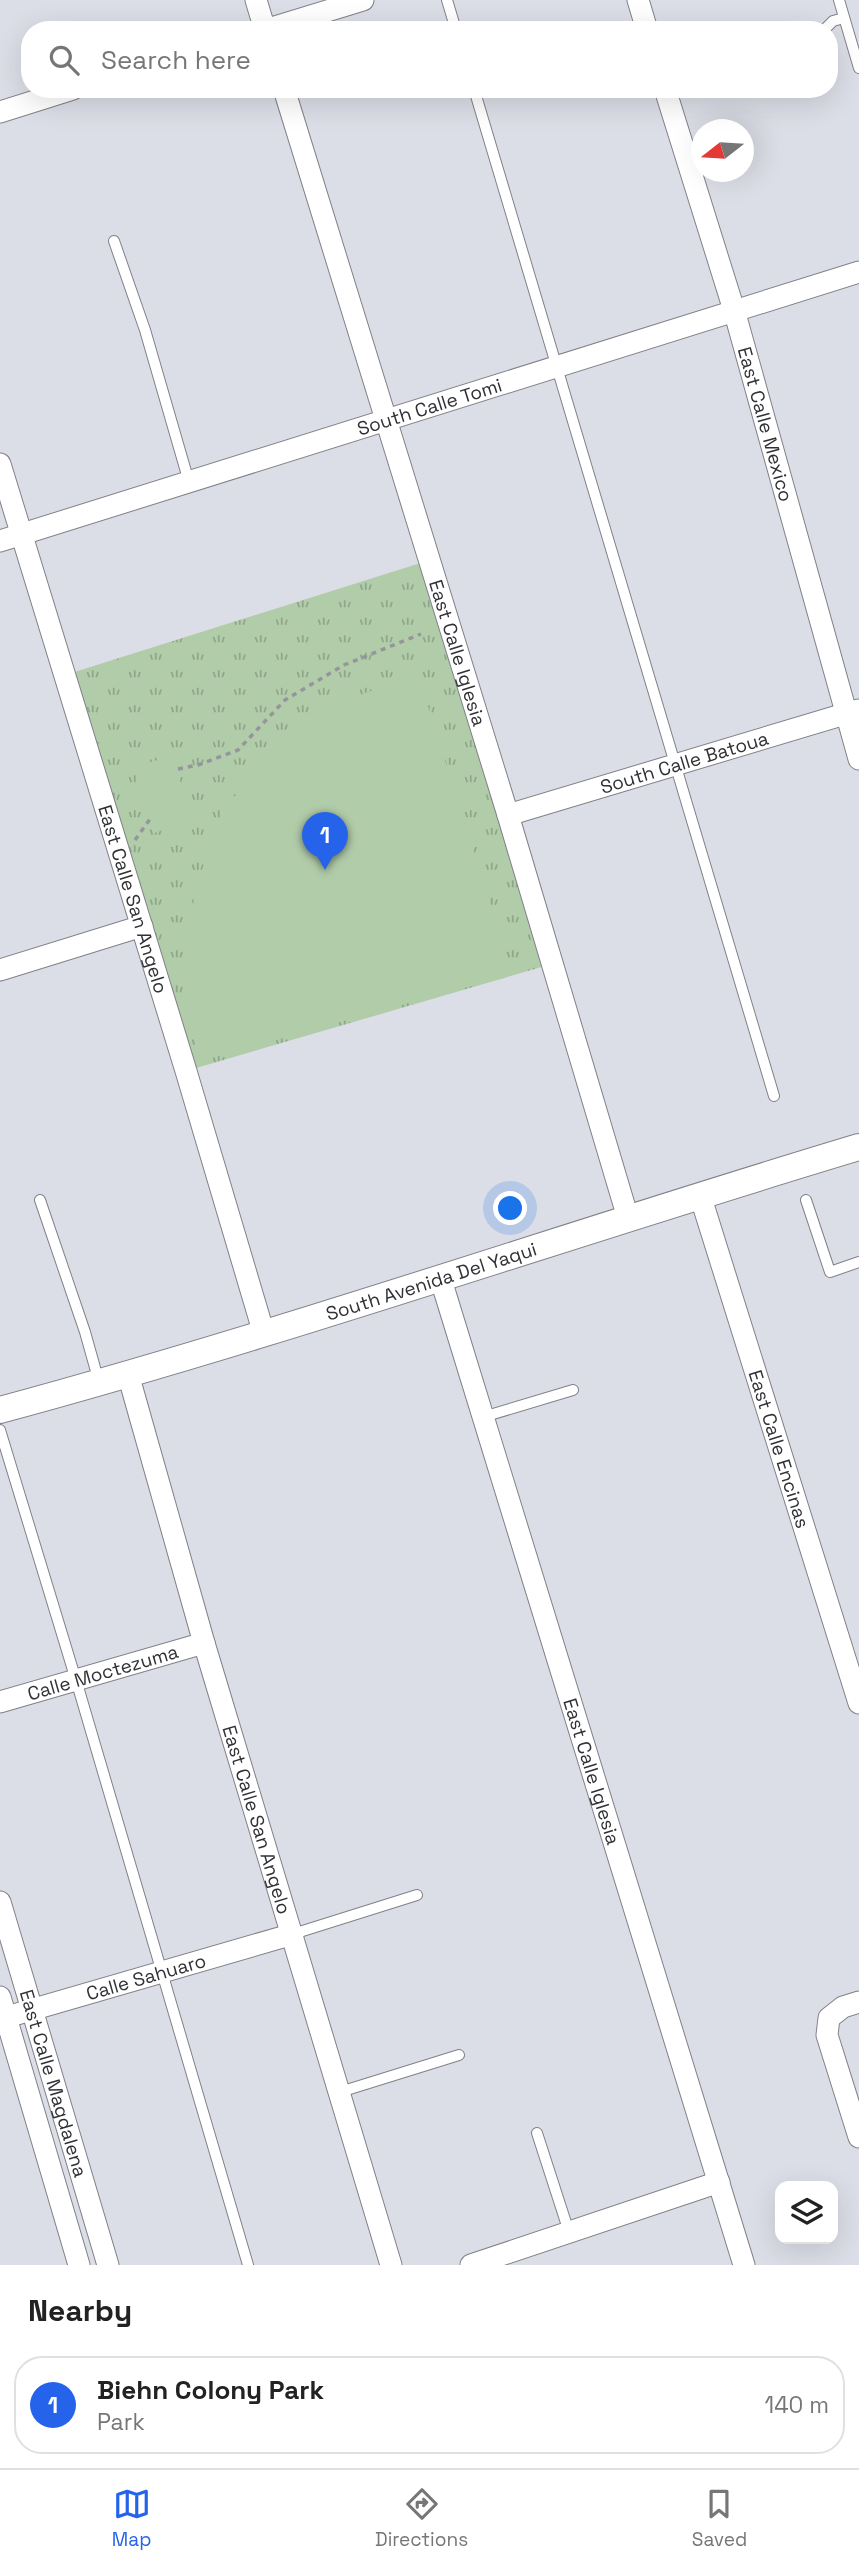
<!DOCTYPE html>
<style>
:root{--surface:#fff;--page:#f2f2f2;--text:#222;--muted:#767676;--line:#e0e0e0;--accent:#2563eb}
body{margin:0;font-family:"Space Grotesk",sans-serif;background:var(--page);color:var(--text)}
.controls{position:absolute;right:21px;bottom:21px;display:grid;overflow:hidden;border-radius:14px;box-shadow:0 7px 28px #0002}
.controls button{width:63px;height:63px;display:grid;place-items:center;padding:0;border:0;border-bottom:2px solid var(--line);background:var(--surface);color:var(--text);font:35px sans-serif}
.compass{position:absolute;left:691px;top:119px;width:63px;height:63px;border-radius:50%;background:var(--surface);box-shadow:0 7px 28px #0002;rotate:253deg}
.you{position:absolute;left:511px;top:1209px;width:24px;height:24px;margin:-18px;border:5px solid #fff;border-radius:50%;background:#1a73e8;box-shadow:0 0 0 10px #1a73e833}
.badge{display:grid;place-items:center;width:46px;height:46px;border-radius:50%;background:var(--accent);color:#fff;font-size:23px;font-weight:700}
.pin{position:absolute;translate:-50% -58px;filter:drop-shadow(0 2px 4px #0008)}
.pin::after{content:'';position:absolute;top:37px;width:24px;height:21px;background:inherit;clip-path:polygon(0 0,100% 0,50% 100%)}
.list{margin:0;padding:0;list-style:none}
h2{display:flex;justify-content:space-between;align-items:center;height:91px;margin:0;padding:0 28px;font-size:30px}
h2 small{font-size:23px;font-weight:400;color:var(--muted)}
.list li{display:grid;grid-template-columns:46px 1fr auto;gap:21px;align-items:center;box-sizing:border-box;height:98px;margin:0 14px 14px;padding:0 14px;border:2px solid var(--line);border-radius:28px}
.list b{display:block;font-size:26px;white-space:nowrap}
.list p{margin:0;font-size:23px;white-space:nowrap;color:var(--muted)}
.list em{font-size:23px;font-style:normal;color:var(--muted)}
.icon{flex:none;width:38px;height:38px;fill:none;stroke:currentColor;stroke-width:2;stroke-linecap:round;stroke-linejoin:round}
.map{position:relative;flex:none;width:859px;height:2265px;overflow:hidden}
.search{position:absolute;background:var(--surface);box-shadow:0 7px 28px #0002;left:21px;right:21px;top:21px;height:77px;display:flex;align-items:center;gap:18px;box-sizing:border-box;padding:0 24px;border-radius:28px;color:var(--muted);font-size:26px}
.sheet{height:203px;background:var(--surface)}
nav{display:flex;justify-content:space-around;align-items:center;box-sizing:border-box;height:98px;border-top:2px solid var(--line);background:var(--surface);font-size:19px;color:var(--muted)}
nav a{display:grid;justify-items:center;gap:4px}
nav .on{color:var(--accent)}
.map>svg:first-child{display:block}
</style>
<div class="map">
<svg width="859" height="2265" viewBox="0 0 859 2265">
<defs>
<pattern id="grass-tufts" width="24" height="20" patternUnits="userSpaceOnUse" patternTransform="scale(1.75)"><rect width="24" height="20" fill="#b1cca9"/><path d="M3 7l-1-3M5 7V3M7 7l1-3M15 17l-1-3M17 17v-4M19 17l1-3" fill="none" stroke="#90a68a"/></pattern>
</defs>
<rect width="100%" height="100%" fill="#dcdee7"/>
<polygon fill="url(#grass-tufts)" points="430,560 552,964 186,1071 65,675"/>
<g fill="#b1cca9">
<polygon points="418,674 509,964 505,978 447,992 201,1061 194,1038 188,992 194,893 221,814 269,753 340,702"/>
<polygon points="172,756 193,820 154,833 133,767"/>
</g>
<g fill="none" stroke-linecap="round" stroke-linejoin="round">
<g stroke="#808189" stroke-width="12">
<g id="service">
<polyline points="447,0 456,30"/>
<polyline points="839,0 859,68"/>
<polyline points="824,30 833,21 844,18"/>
<polyline points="474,89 774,1096"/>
<polyline points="114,241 145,330 189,482"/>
<polyline points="40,1200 85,1332 99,1382"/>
<polyline points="806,1200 830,1272 859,1262"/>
<polyline points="483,1417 573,1390"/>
<polyline points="0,1430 76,1680 248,2265"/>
<polyline points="293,1934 417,1895"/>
<polyline points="340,2092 459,2055"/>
<polyline points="537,2133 569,2232"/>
</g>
</g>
<g stroke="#808189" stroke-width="23">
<g id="minor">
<polyline points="256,0 265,30"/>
<polyline points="638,0 647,30"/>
<polyline points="265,30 363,0"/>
<path id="s1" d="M 284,89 L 508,815 L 628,1218"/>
<path id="s2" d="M 665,89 L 734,310 L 859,759"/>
<polyline points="0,112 73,89"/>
<path id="s3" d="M 0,464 L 186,1071 L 264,1334"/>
<path id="s4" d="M 0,541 L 859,272"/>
<path id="s5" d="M 508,815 L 858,710"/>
<polyline points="0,970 142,926"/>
<path id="s6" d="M 700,1195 L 859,1703"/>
<path id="s7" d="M 441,1280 L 744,2265"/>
<path id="s8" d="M 128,1374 L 204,1643 L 391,2265"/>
<path id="s9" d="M 0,1702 L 204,1643"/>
<path id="s10" d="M 0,1902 L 108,2265"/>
<polyline points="0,1997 79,2265"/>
<polyline points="859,2002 843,2007 829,2018 827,2035 859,2137"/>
<path id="s11" d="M 0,2019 L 293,1934"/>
<polyline points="471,2265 719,2182"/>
</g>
</g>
<g stroke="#808189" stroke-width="28">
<g id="tertiary">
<path id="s12" d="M 0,1410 C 289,1332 572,1233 859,1147"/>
</g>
</g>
<g stroke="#95969d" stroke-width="3.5" stroke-dasharray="5 5" stroke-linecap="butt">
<polyline points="178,769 198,765 238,750 285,700 344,665 421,634"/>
<polyline points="135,840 150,819"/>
</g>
<use href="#service" stroke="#fff" stroke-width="10"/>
<use href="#minor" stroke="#fff" stroke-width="21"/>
<use href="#tertiary" stroke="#fff" stroke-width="26"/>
</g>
<g text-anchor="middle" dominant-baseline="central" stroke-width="6" stroke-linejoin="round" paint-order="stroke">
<g font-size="19" fill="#303135" stroke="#fff">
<text stroke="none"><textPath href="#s4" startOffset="450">South Calle Tomi</textPath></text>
<text stroke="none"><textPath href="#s2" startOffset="350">East Calle Mexico</textPath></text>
<text stroke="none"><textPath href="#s1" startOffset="590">East Calle Iglesia</textPath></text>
<text stroke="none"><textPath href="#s5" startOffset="184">South Calle Batoua</textPath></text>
<text stroke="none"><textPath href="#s3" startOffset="455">East Calle San Angelo</textPath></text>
<text stroke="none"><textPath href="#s12" startOffset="450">South Avenida Del Yaqui</textPath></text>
<text stroke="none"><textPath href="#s6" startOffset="266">East Calle Encinas</textPath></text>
<text stroke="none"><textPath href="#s9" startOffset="107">Calle Moctezuma</textPath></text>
<text stroke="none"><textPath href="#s7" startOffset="514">East Calle Iglesia</textPath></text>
<text stroke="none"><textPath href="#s8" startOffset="464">East Calle San Angelo</textPath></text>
<text stroke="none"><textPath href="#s11" startOffset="152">Calle Sahuaro</textPath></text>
<text stroke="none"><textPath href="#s10" startOffset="189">East Calle Magdalena</textPath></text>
</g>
</g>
</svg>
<div class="controls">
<button><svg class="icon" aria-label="layers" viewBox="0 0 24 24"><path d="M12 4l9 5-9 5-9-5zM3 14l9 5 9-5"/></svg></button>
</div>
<svg class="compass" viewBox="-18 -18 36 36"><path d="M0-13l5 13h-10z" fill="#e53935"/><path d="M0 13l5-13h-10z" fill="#767676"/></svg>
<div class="you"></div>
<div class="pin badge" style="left:325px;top:870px">1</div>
<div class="search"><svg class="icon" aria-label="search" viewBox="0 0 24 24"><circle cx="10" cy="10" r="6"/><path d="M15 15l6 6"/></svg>Search here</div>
</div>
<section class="sheet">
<h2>Nearby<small></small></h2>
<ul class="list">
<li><span class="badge">1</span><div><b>Biehn Colony Park</b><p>Park</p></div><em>140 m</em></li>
</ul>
</section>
<nav>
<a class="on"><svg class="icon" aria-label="map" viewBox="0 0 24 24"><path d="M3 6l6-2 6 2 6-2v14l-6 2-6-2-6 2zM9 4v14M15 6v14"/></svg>Map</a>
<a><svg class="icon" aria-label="directions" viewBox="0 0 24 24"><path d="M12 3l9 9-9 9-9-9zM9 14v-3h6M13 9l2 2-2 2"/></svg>Directions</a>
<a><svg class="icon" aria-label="saved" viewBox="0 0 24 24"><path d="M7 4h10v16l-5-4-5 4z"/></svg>Saved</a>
</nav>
